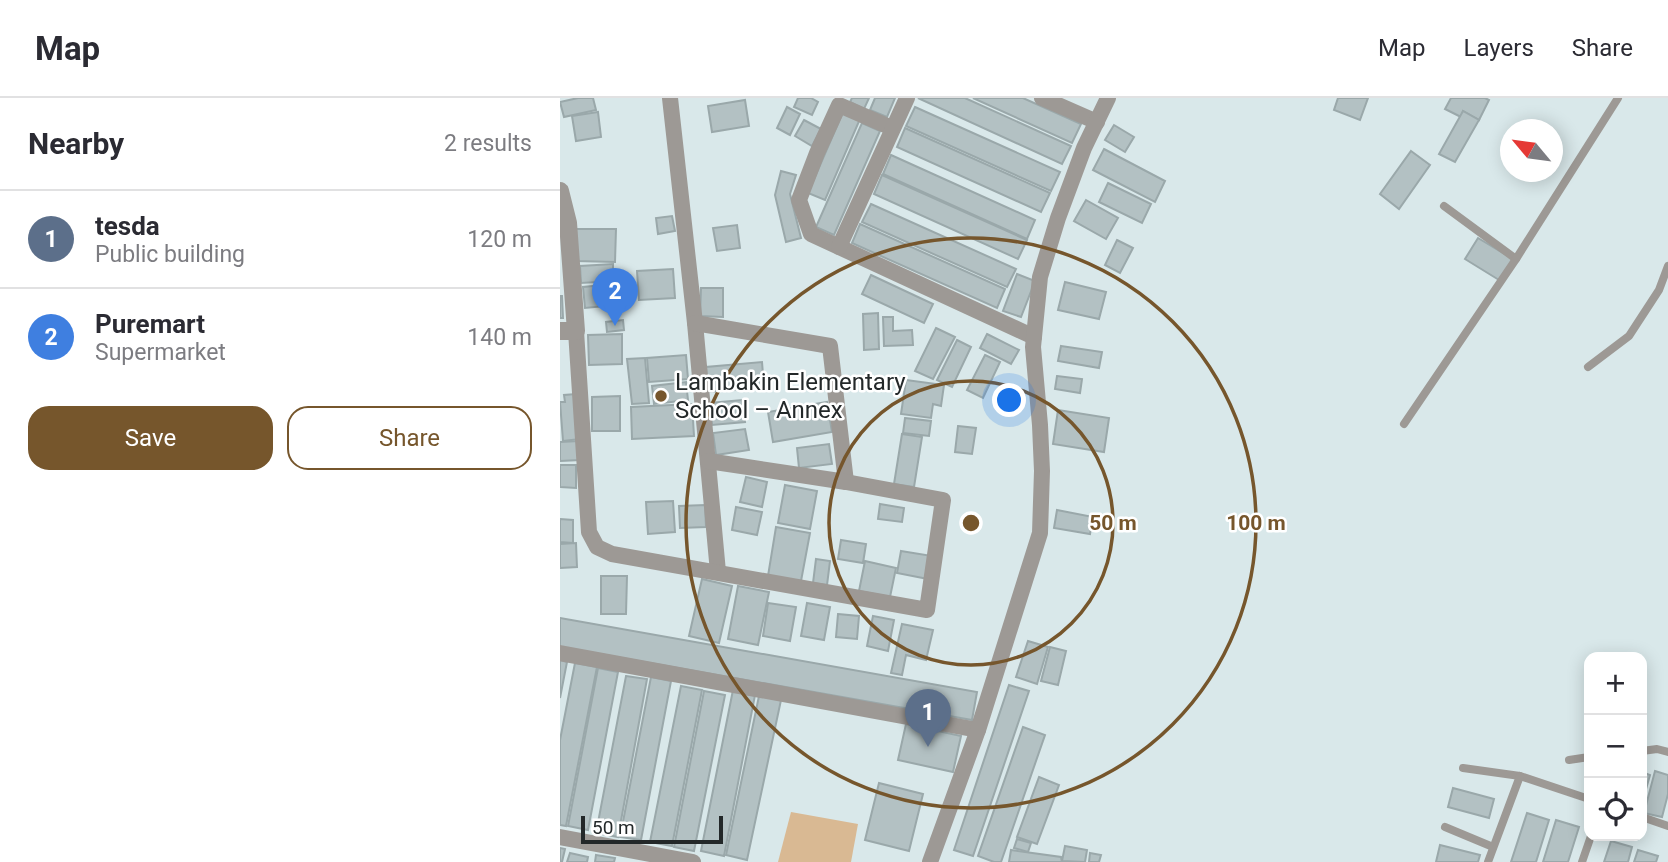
<!DOCTYPE html>
<meta charset="utf-8">
<style>
:root{--surface:#fff;--page:#f7f7f7;--text:#2b2b33;--muted:#7c7c81;--line:#e1e1e2;--accent:#76562c}
body{margin:0;font-family:Roboto,sans-serif;background:var(--page);color:var(--text)}
.controls{position:absolute;right:21px;bottom:21px;display:grid;overflow:hidden;border-radius:14px;box-shadow:0 4px 18px #0003}
.controls button{width:63px;height:63px;display:grid;place-items:center;padding:0;border:0;border-bottom:2px solid var(--line);background:var(--surface);color:var(--text);font:35px sans-serif}
.compass{position:absolute;left:940px;top:21px;width:63px;height:63px;border-radius:50%;background:var(--surface);box-shadow:0 4px 18px #0003;rotate:299deg}
.scale{position:absolute;left:21px;bottom:18px;width:142px;box-sizing:border-box;padding-left:7px;border:4px solid #232829;border-top:0;font-size:19px;line-height:24px;white-space:nowrap;color:#232829;-webkit-text-stroke:5px #fff;paint-order:stroke}
.you{position:absolute;left:450px;top:303px;width:24px;height:24px;margin:-18px;border:5px solid #fff;border-radius:50%;background:#1a73e8;box-shadow:0 0 0 10px #1a73e833}
.badge{display:grid;place-items:center;width:46px;height:46px;border-radius:50%;background:var(--accent);color:#fff;font-size:23px;font-weight:700}
.pin{position:absolute;translate:-50% -58px;filter:drop-shadow(0 2px 4px #0008)}
.pin::after{content:'';position:absolute;top:37px;width:24px;height:21px;background:inherit;clip-path:polygon(0 0,100% 0,50% 100%)}
.list{margin:0;padding:0;list-style:none}
h2{display:flex;justify-content:space-between;align-items:center;height:91px;margin:0;padding:0 28px;font-size:30px}
h2 small{font-size:23px;font-weight:400;color:var(--muted)}
.list li{display:grid;grid-template-columns:46px 1fr auto;gap:21px;align-items:center;box-sizing:border-box;height:98px;padding:0 28px;border-top:2px solid var(--line)}
.list b{display:block;font-size:26px;white-space:nowrap}
.list p{margin:0;font-size:23px;white-space:nowrap;color:var(--muted)}
.list em{font-size:23px;font-style:normal;color:var(--muted)}
.actions{display:flex;gap:14px;padding:21px 28px}
.actions a{flex:1;padding:16px 0;border:2px solid var(--accent);border-radius:21px;text-align:center;font-size:24px;color:var(--accent)}
.actions .main{background:var(--accent);color:#fff}
.icon{flex:none;width:38px;height:38px;fill:none;stroke:currentColor;stroke-width:2;stroke-linecap:round;stroke-linejoin:round}
.map{position:relative;flex:none;width:1108px;height:764px;overflow:hidden}
header{display:flex;align-items:center;gap:42px;box-sizing:border-box;height:98px;padding:0 35px;background:var(--surface);border-bottom:2px solid var(--line)}
header strong{font-size:33px}
nav{display:flex;gap:38px;margin-inline-start:auto;font-size:24px}
main{display:flex}
aside{flex:1;background:var(--surface)}
.map>svg:first-child{display:block}
</style>
<header>
<strong>Map</strong>
<nav><a>Map</a><a>Layers</a><a>Share</a></nav>
</header>
<main>
<aside>
<h2>Nearby<small>2 results</small></h2>
<ul class="list">
<li><span class="badge" style="background:#5c6f8a">1</span><div><b>tesda</b><p>Public building</p></div><em>120 m</em></li>
<li><span class="badge" style="background:#3f7fe0">2</span><div><b>Puremart</b><p>Supermarket</p></div><em>140 m</em></li>
</ul>
<div class="actions"><a class="main">Save</a><a>Share</a></div>
</aside>
<div class="map">
<svg width="1108" height="764" viewBox="0 0 1108 764">
<rect width="100%" height="100%" fill="#d9e8ea"/>
<polygon fill="#d9b993" points="231,714 298,726 291,764 218,764"/>
<g fill="#b3c1c3" stroke="#9aa8aa" stroke-width="2">
<polygon points="18,0 33,0 36,12 4,19 0,4"/>
<polygon points="238,0 251,0 258,4 252,17 234,9"/>
<polygon points="292,0 309,0 304,11 290,4"/>
<polygon points="315,0 335,0 327,19 310,12"/>
<polygon points="358,0 405,0 511,48 502,66"/>
<polygon points="413,0 463,0 521,26 512,45"/>
<polygon points="778,0 808,0 800,22 774,12"/>
<polygon points="891,0 925,0 929,2 919,22 903,13 901,19 885,11"/>
<polygon points="185,2 189,28 152,34 148,8"/>
<polygon points="227,9 240,16 230,37 217,30"/>
<polygon points="355,9 500,74 491,93 346,28"/>
<polygon points="903,13 919,22 895,64 879,56"/>
<polygon points="38,14 41,39 16,43 12,18"/>
<polygon points="283,14 300,21 265,102 248,95"/>
<polygon points="244,22 261,31 252,48 235,38"/>
<polygon points="302,25 320,33 274,137 256,129"/>
<polygon points="554,27 574,39 565,54 545,42"/>
<polygon points="345,30 490,95 481,114 337,49"/>
<polygon points="544,51 605,83 595,104 533,72"/>
<polygon points="851,53 870,67 839,111 820,96"/>
<polygon points="331,57 475,122 467,141 323,76"/>
<polygon points="221,73 236,77 230,96 241,140 226,144 215,97"/>
<polygon points="322,77 467,142 458,161 314,96"/>
<polygon points="548,85 591,106 582,125 539,104"/>
<polygon points="526,102 558,120 546,141 514,123"/>
<polygon points="311,106 456,171 447,189 302,124"/>
<polygon points="112,118 115,133 98,136 96,120"/>
<polygon points="300,126 445,191 437,210 292,145"/>
<polygon points="177,127 180,150 157,153 153,130"/>
<polygon points="16,131 56,131 55,164 16,163"/>
<polygon points="918,140 953,161 939,182 905,161"/>
<polygon points="557,142 573,150 560,175 545,167"/>
<polygon points="53,166 53,183 21,185 20,168"/>
<polygon points="113,171 115,200 79,202 77,173"/>
<polygon points="457,176 475,183 461,219 443,213"/>
<polygon points="311,177 373,206 364,225 302,196"/>
<polygon points="505,184 546,194 539,221 498,212"/>
<polygon points="53,186 55,207 25,210 23,189"/>
<polygon points="141,190 163,190 163,219 140,218"/>
<polygon points="0,198 2,198 3,220 0,220"/>
<polygon points="318,215 319,251 304,252 303,216"/>
<polygon points="323,219 333,219 333,233 352,232 353,247 324,248"/>
<polygon points="63,222 64,232 47,234 46,224"/>
<polygon points="376,230 395,239 373,281 355,273"/>
<polygon points="62,236 62,266 29,267 28,237"/>
<polygon points="427,236 459,252 451,266 420,250"/>
<polygon points="397,242 411,249 392,289 377,282"/>
<polygon points="501,248 542,254 539,270 498,263"/>
<polygon points="126,257 128,281 89,284 87,260"/>
<polygon points="425,257 440,264 423,300 407,292"/>
<polygon points="85,260 89,305 72,306 67,261"/>
<polygon points="202,264 204,289 148,294 146,269"/>
<polygon points="497,278 522,281 520,295 495,291"/>
<polygon points="346,282 384,287 381,308 373,306 371,320 341,316"/>
<polygon points="126,284 128,302 94,306 92,288"/>
<polygon points="16,296 20,341 3,343 0,304 5,304 4,297"/>
<polygon points="60,298 60,333 32,333 32,299"/>
<polygon points="182,302 185,324 152,327 150,305"/>
<polygon points="267,304 272,334 213,344 208,314"/>
<polygon points="132,306 134,338 72,341 71,309"/>
<polygon points="498,312 549,320 544,354 493,346"/>
<polygon points="345,320 371,323 369,338 343,335"/>
<polygon points="398,328 416,330 412,356 395,354"/>
<polygon points="185,331 189,352 156,357 153,335"/>
<polygon points="342,336 362,339 354,389 334,386"/>
<polygon points="19,343 20,362 0,363 0,344"/>
<polygon points="269,346 272,366 239,370 237,350"/>
<polygon points="0,367 16,367 16,390 0,389"/>
<polygon points="186,379 207,384 202,409 180,404"/>
<polygon points="225,387 257,393 250,431 218,425"/>
<polygon points="113,403 115,434 88,436 86,404"/>
<polygon points="320,406 344,410 342,424 318,421"/>
<polygon points="145,407 146,429 120,430 119,408"/>
<polygon points="176,409 202,414 197,437 172,432"/>
<polygon points="497,412 533,419 530,436 494,430"/>
<polygon points="0,421 13,422 13,445 0,444"/>
<polygon points="216,429 250,435 241,483 208,478"/>
<polygon points="281,442 306,446 303,465 278,461"/>
<polygon points="16,445 17,469 0,470 0,446"/>
<polygon points="341,453 372,458 368,481 337,475"/>
<polygon points="256,461 270,463 267,487 253,485"/>
<polygon points="305,463 336,470 330,499 299,493"/>
<polygon points="41,478 67,478 66,516 41,516"/>
<polygon points="142,481 172,488 159,545 129,538"/>
<polygon points="178,488 209,494 198,547 168,541"/>
<polygon points="208,505 236,509 230,543 203,538"/>
<polygon points="247,505 270,509 264,542 241,538"/>
<polygon points="278,516 299,518 297,541 276,539"/>
<polygon points="313,518 334,522 328,553 307,548"/>
<polygon points="0,520 417,594 412,622 0,549"/>
<polygon points="342,526 373,532 366,562 346,557 342,577 331,575"/>
<polygon points="468,543 488,549 477,586 456,579"/>
<polygon points="490,549 506,553 498,587 481,583"/>
<polygon points="0,562 7,564 0,600"/>
<polygon points="15,565 37,569 6,728 0,727 0,642"/>
<polygon points="38,570 58,574 28,732 8,728"/>
<polygon points="66,578 87,581 58,739 36,735"/>
<polygon points="91,579 111,583 81,742 60,739"/>
<polygon points="449,587 469,593 413,758 394,752"/>
<polygon points="121,588 142,592 112,748 90,744"/>
<polygon points="173,592 195,597 164,758 141,753"/>
<polygon points="144,593 165,597 134,753 114,749"/>
<polygon points="199,598 221,602 187,762 166,757"/>
<polygon points="346,626 401,638 393,674 338,662"/>
<polygon points="463,629 485,637 441,764 434,764 418,758"/>
<polygon points="1095,673 1108,677 1108,696 1102,719 1084,715"/>
<polygon points="1082,674 1090,677 1082,705"/>
<polygon points="479,679 499,687 477,746 457,739"/>
<polygon points="319,685 363,696 349,753 305,742"/>
<polygon points="893,690 934,701 929,720 888,709"/>
<polygon points="967,715 989,722 976,764 951,764"/>
<polygon points="996,722 1019,729 1008,764 983,764"/>
<polygon points="457,741 471,745 468,754 454,750"/>
<polygon points="1051,743 1072,749 1068,764 1044,764"/>
<polygon points="880,747 920,757 918,764 876,764"/>
<polygon points="505,748 527,752 525,764 502,763"/>
<polygon points="0,750 5,751 2,764 0,764"/>
<polygon points="451,752 501,759 502,764 449,764"/>
<polygon points="1078,752 1098,758 1096,764 1074,764"/>
<polygon points="10,755 28,759 27,764 7,764"/>
<polygon points="530,755 541,757 539,764 529,764"/>
<polygon points="36,757 55,760 54,764 35,764"/>
</g>
<g fill="none" stroke-linecap="round" stroke-linejoin="round">
<g stroke="#9d9995" stroke-width="8">
<polyline points="884,108 956,161"/>
<polyline points="1028,269 1069,238 1099,192 1108,168"/>
<polyline points="844,326 956,161 1058,0"/>
<polyline points="1082,653 1097,651 1108,654"/>
<polyline points="1009,662 1029,659"/>
<polyline points="903,670 960,678 1029,701"/>
<polyline points="1082,719 1108,728"/>
<polyline points="885,729 933,749"/>
<polyline points="928,764 960,678"/>
<polyline points="1022,764 1031,738"/>
</g>
<g stroke="#9d9995" stroke-width="16">
<polyline points="110,0 135,225 158,474"/>
<polyline points="482,0 537,24"/>
<polyline points="332,30 279,7 257,55 239,102 251,136 474,239"/>
<polyline points="279,149 347,0"/>
<polyline points="135,225 270,248 286,384"/>
<polyline points="16,233 29,434 37,449 52,456 367,512 383,402 286,384 148,363"/>
<polyline points="0,555 418,632"/>
<polyline points="0,739 133,764"/>
<polyline points="370,764 418,632 480,435 482,373 480,327 473,249 480,179 498,120 524,50 548,0"/>
</g>
<polyline stroke="#9d9995" stroke-width="18" points="0,93 8,125 16,233 0,233"/>
</g>
<g fill="none" stroke="#76562c" stroke-width="3.5">
<circle cx="411" cy="425" r="142"/>
<circle cx="411" cy="425" r="285"/>
</g>
<circle fill="#76562c" stroke="#fff" stroke-width="2.5" cx="101" cy="298" r="7"/>
<g text-anchor="middle" dominant-baseline="central" stroke-width="5" stroke-linejoin="round" paint-order="stroke">
<g font-size="24" fill="#232829" stroke="#fff" text-anchor="start">
<text x="115" y="284">Lambakin Elementary<tspan x="115" dy="28">School – Annex</tspan></text>
</g>
</g>
<circle cx="411" cy="425" r="10" fill="#76562c" stroke="#fff" stroke-width="3.5"/>
<g font-size="21" text-anchor="middle" font-weight="bold" fill="#76562c" stroke="#fff" stroke-width="5" stroke-linejoin="round" paint-order="stroke">
<text x="553" y="432">50 m</text>
<text x="696" y="432">100 m</text>
</g>
</svg>
<div class="controls">
<button>+</button>
<button>−</button>
<button><svg class="icon" aria-label="locate" viewBox="0 0 24 24"><circle cx="12" cy="12" r="6"/><path d="M12 2v4M12 18v4M2 12h4M18 12h4"/></svg></button>
</div>
<svg class="compass" viewBox="-18 -18 36 36"><path d="M0-13l5 13h-10z" fill="#e53935"/><path d="M0 13l5-13h-10z" fill="#7c7c81"/></svg>
<div class="scale">50 m</div>
<div class="you"></div>
<div class="pin badge" style="left:368px;top:649px;background:#5c6f8a">1</div>
<div class="pin badge" style="left:55px;top:228px;background:#3f7fe0">2</div>
</div>
</main>
